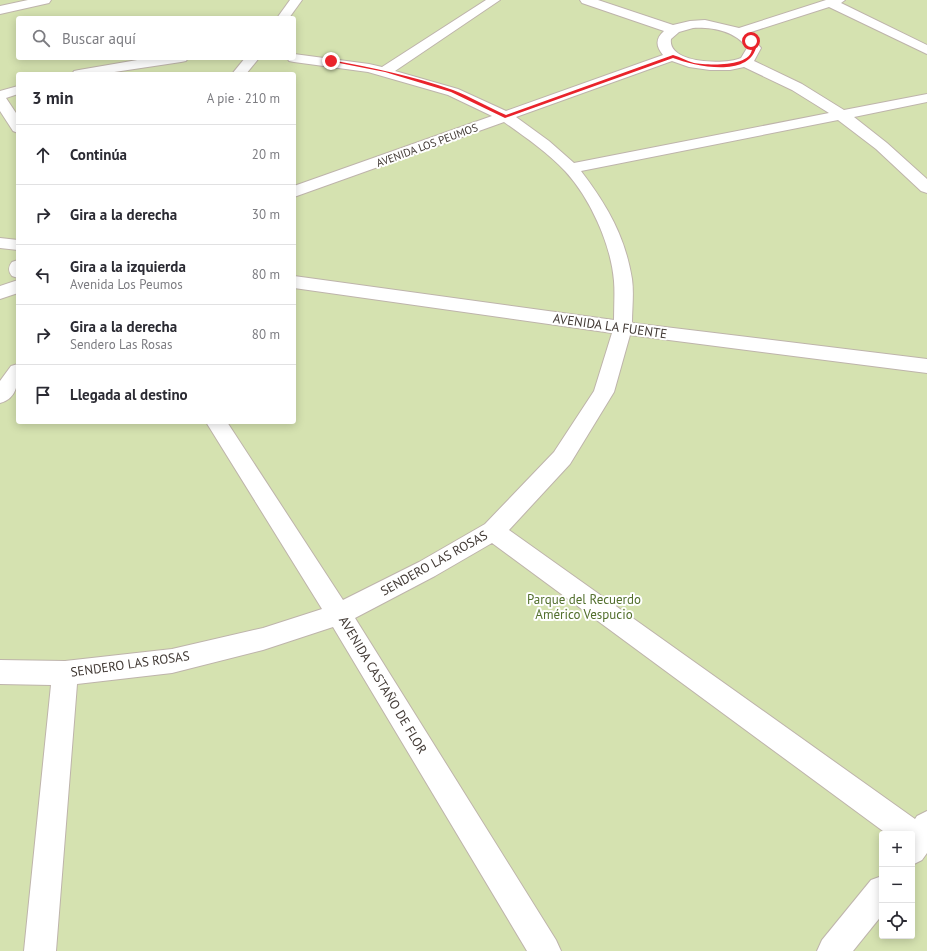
<!DOCTYPE html>
<html lang="es">
<meta charset="utf-8">
<style>
:root{--surface:#fff;--page:#f2f2f3;--text:#2b2b33;--muted:#7c7c81;--line:#e1e1e2}
body{margin:0;font-family:"PT Sans",sans-serif;background:var(--page);color:var(--text)}
.controls{position:absolute;right:12px;bottom:12px;display:grid;overflow:hidden;border-radius:4px;box-shadow:0 2px 10px #0003}
.controls button{width:36px;height:36px;display:grid;place-items:center;padding:0;border:0;border-bottom:1px solid var(--line);background:var(--surface);color:var(--text);font:20px sans-serif}
.stop{position:absolute;width:12px;height:12px;margin:-9px;border:3px solid #e9232b;border-radius:50%;background:#fff}
.stop.end{background:#e9232b;border-color:#fff;box-shadow:0 1px 4px #0008}
.list{margin:0;padding:0;list-style:none}
h2{display:flex;justify-content:space-between;align-items:center;height:52px;margin:0;padding:0 16px;font-size:17px}
h2 small{font-size:13px;font-weight:400;color:var(--muted)}
.list li{display:grid;grid-template-columns:26px 1fr auto;gap:12px;align-items:center;box-sizing:border-box;height:60px;padding:0 16px;border-top:1px solid var(--line)}
.list b{display:block;font-size:15px;white-space:nowrap}
.list p{margin:0;font-size:13px;white-space:nowrap;color:var(--muted)}
.list em{font-size:13px;font-style:normal;color:var(--muted)}
.icon{flex:none;width:22px;height:22px;fill:none;stroke:currentColor;stroke-width:2;stroke-linecap:round;stroke-linejoin:round}
.map{position:relative;flex:none;width:927px;height:951px;overflow:hidden}
.search{position:absolute;background:var(--surface);box-shadow:0 2px 10px #0003;left:16px;top:16px;width:280px;height:44px;display:flex;align-items:center;gap:10px;box-sizing:border-box;padding:0 14px;border-radius:4px;color:var(--muted);font-size:15px}
.panel{position:absolute;background:var(--surface);box-shadow:0 2px 10px #0003;left:16px;top:72px;width:280px;height:352px;border-radius:4px}
.map>svg:first-child{display:block}
</style>
<div class="map">
<svg width="927" height="951" viewBox="0 0 927 951">
<rect width="100%" height="100%" fill="#f1ebe4"/>
<path fill="#d5e2b0" fill-rule="evenodd" d="M 0,0 L 927,0 L 927,951 L 0,951 ZM 18,18 L 294,18 L 294,58 L 18,58 ZM 18,74 L 294,74 L 294,422 L 18,422 ZM 882,834 L 912,834 L 912,936 L 882,936 Z"/>
<g fill="none" stroke-linecap="round" stroke-linejoin="round">
<g stroke="#beb4ab" stroke-width="2">
<g id="minor">
<polygon points="28,0 51,0 49,3 0,14 0,6"/>
<polygon points="290,0 302,0 289,18 277,18"/>
<path d="M 486,0 L 500,0 L 395,71 L 458,89 L 506,111 L 663,55 C 656,46 655,39 664,31 L 582,3 L 580,0 L 598,0 L 673,25 L 690,21 L 705,20 L 739,28 L 826,0 L 845,0 L 841,3 L 927,45 L 927,54 L 829,7 L 748,33 L 761,48 L 754,61 L 802,84 L 844,110 L 927,94 L 927,102 L 854,117 L 887,143 L 927,179 L 927,193 L 921,191 L 876,149 L 838,120 L 581,171 C 607,205 625,236 632,279 C 634,293 632,309 632,323 L 927,359 L 927,373 L 630,335 L 614,392 L 570,464 L 509,530 L 915,819 L 917,816 L 927,811 L 927,853 L 922,860 L 912,865 L 912,834 L 887,834 L 492,543 L 435,576 L 355,618 L 556,940 L 561,951 L 527,951 L 333,627 L 263,650 L 172,673 L 77,684 L 56,951 L 24,951 L 51,685 L 0,684 L 0,660 L 65,661 L 172,649 L 263,628 L 322,609 L 206,422 L 227,422 L 343,600 L 419,562 L 485,524 L 554,452 L 594,391 L 612,333 L 294,288 L 294,276 L 614,320 C 614,307 615,294 614,281 C 611,244 590,198 565,171 C 547,152 525,137 504,122 L 294,197 L 294,186 L 492,116 L 448,95 L 368,72 L 294,62 L 289,61 L 287,58 L 294,58 L 294,54 L 369,64 L 382,67 ZM 693,28 C 712,27 736,31 747,48 L 741,58 C 726,65 667,64 671,39 L 679,32 ZM 672,61 L 689,67 L 710,70 L 730,70 L 744,67 L 792,90 L 829,113 L 574,163 L 549,141 L 516,117 Z"/>
<polygon points="149,58 188,58 186,61 181,62 101,74 72,74 74,71 79,70"/>
<polygon points="245,58 259,58 246,74 232,74"/>
<polygon points="18,86 18,94 6,98 18,116 18,133 13,131 0,111 0,91"/>
<polygon points="0,238 18,240 18,250 0,248"/>
<path d="M 18,260 L 18,278 L 12,276 C 8,271 8,267 12,262 Z"/>
<polygon points="18,280 18,293 0,299 0,286"/>
<path d="M 18,364 C 18,380 19,398 0,403 L 0,381 L 11,366 Z"/>
<polygon points="882,876 882,915 853,951 817,951 822,940 871,880"/>
</g>
</g>
<use href="#minor" fill="#fff" fill-rule="evenodd"/>
</g>
<path fill="#e9232b" d="M 749,40 L 752,40 L 756,48 C 747,78 695,66 673,58 L 505,118 L 451,92 L 385,72 L 329,61 L 331,60 C 373,68 413,76 453,90 C 471,97 488,107 506,115 L 673,55 C 680,57 687,61 694,63 C 706,65 752,68 752,48 C 752,46 749,42 749,40 Z"/>
<g text-anchor="middle" dominant-baseline="central" stroke-width="4" stroke-linejoin="round" paint-order="stroke">
<g font-size="11" fill="#423a35" stroke="#fff">
<text transform="translate(427 145) rotate(-20)">AVENIDA LOS PEUMOS</text>
</g>
<g font-size="13" fill="#423a35" stroke="#fff">
<text transform="translate(610 326) rotate(8)">AVENIDA LA FUENTE</text>
<text transform="translate(434 563) rotate(-29)">SENDERO LAS ROSAS</text>
<text transform="translate(130 664) rotate(-8)">SENDERO LAS ROSAS</text>
<text transform="translate(383 685) rotate(59)">AVENIDA CASTAÑO DE FLOR</text>
</g>
<g font-size="13" fill="#526f2d" stroke="#fff">
<text x="584" y="599">Parque del Recuerdo<tspan x="584" dy="15">Américo Vespucio</tspan></text>
</g>
</g>
</svg>
<div class="controls">
<button>+</button>
<button>−</button>
<button><svg class="icon" aria-label="locate" viewBox="0 0 24 24"><circle cx="12" cy="12" r="6"/><path d="M12 2v4M12 18v4M2 12h4M18 12h4"/></svg></button>
</div>
<div class="stop" style="left:751px;top:41px"></div>
<div class="stop end" style="left:331px;top:61px"></div>
<div class="search"><svg class="icon" aria-label="search" viewBox="0 0 24 24"><circle cx="10" cy="10" r="6"/><path d="M15 15l6 6"/></svg>Buscar aquí</div>
<section class="panel">
<h2>3 min<small>A pie · 210 m</small></h2>
<ul class="list">
<li><svg class="icon" aria-label="ahead" viewBox="0 0 24 24"><path d="M12 20V5M6 11l6-6 6 6"/></svg><div><b>Continúa</b></div><em>20 m</em></li>
<li><svg class="icon" aria-label="right" viewBox="0 0 24 24"><path d="M7 20v-9h11M14 6l5 5-5 5"/></svg><div><b>Gira a la derecha</b></div><em>30 m</em></li>
<li><svg class="icon" aria-label="left" viewBox="0 0 24 24"><path d="M17 20v-9H6M10 6l-5 5 5 5"/></svg><div><b>Gira a la izquierda</b><p>Avenida Los Peumos</p></div><em>80 m</em></li>
<li><svg class="icon" aria-label="right" viewBox="0 0 24 24"><path d="M7 20v-9h11M14 6l5 5-5 5"/></svg><div><b>Gira a la derecha</b><p>Sendero Las Rosas</p></div><em>80 m</em></li>
<li><svg class="icon" aria-label="arrive" viewBox="0 0 24 24"><path d="M6 21V4h12l-3 4 3 4H6"/></svg><div><b>Llegada al destino</b></div></li>
</ul>
</section>
</div>
